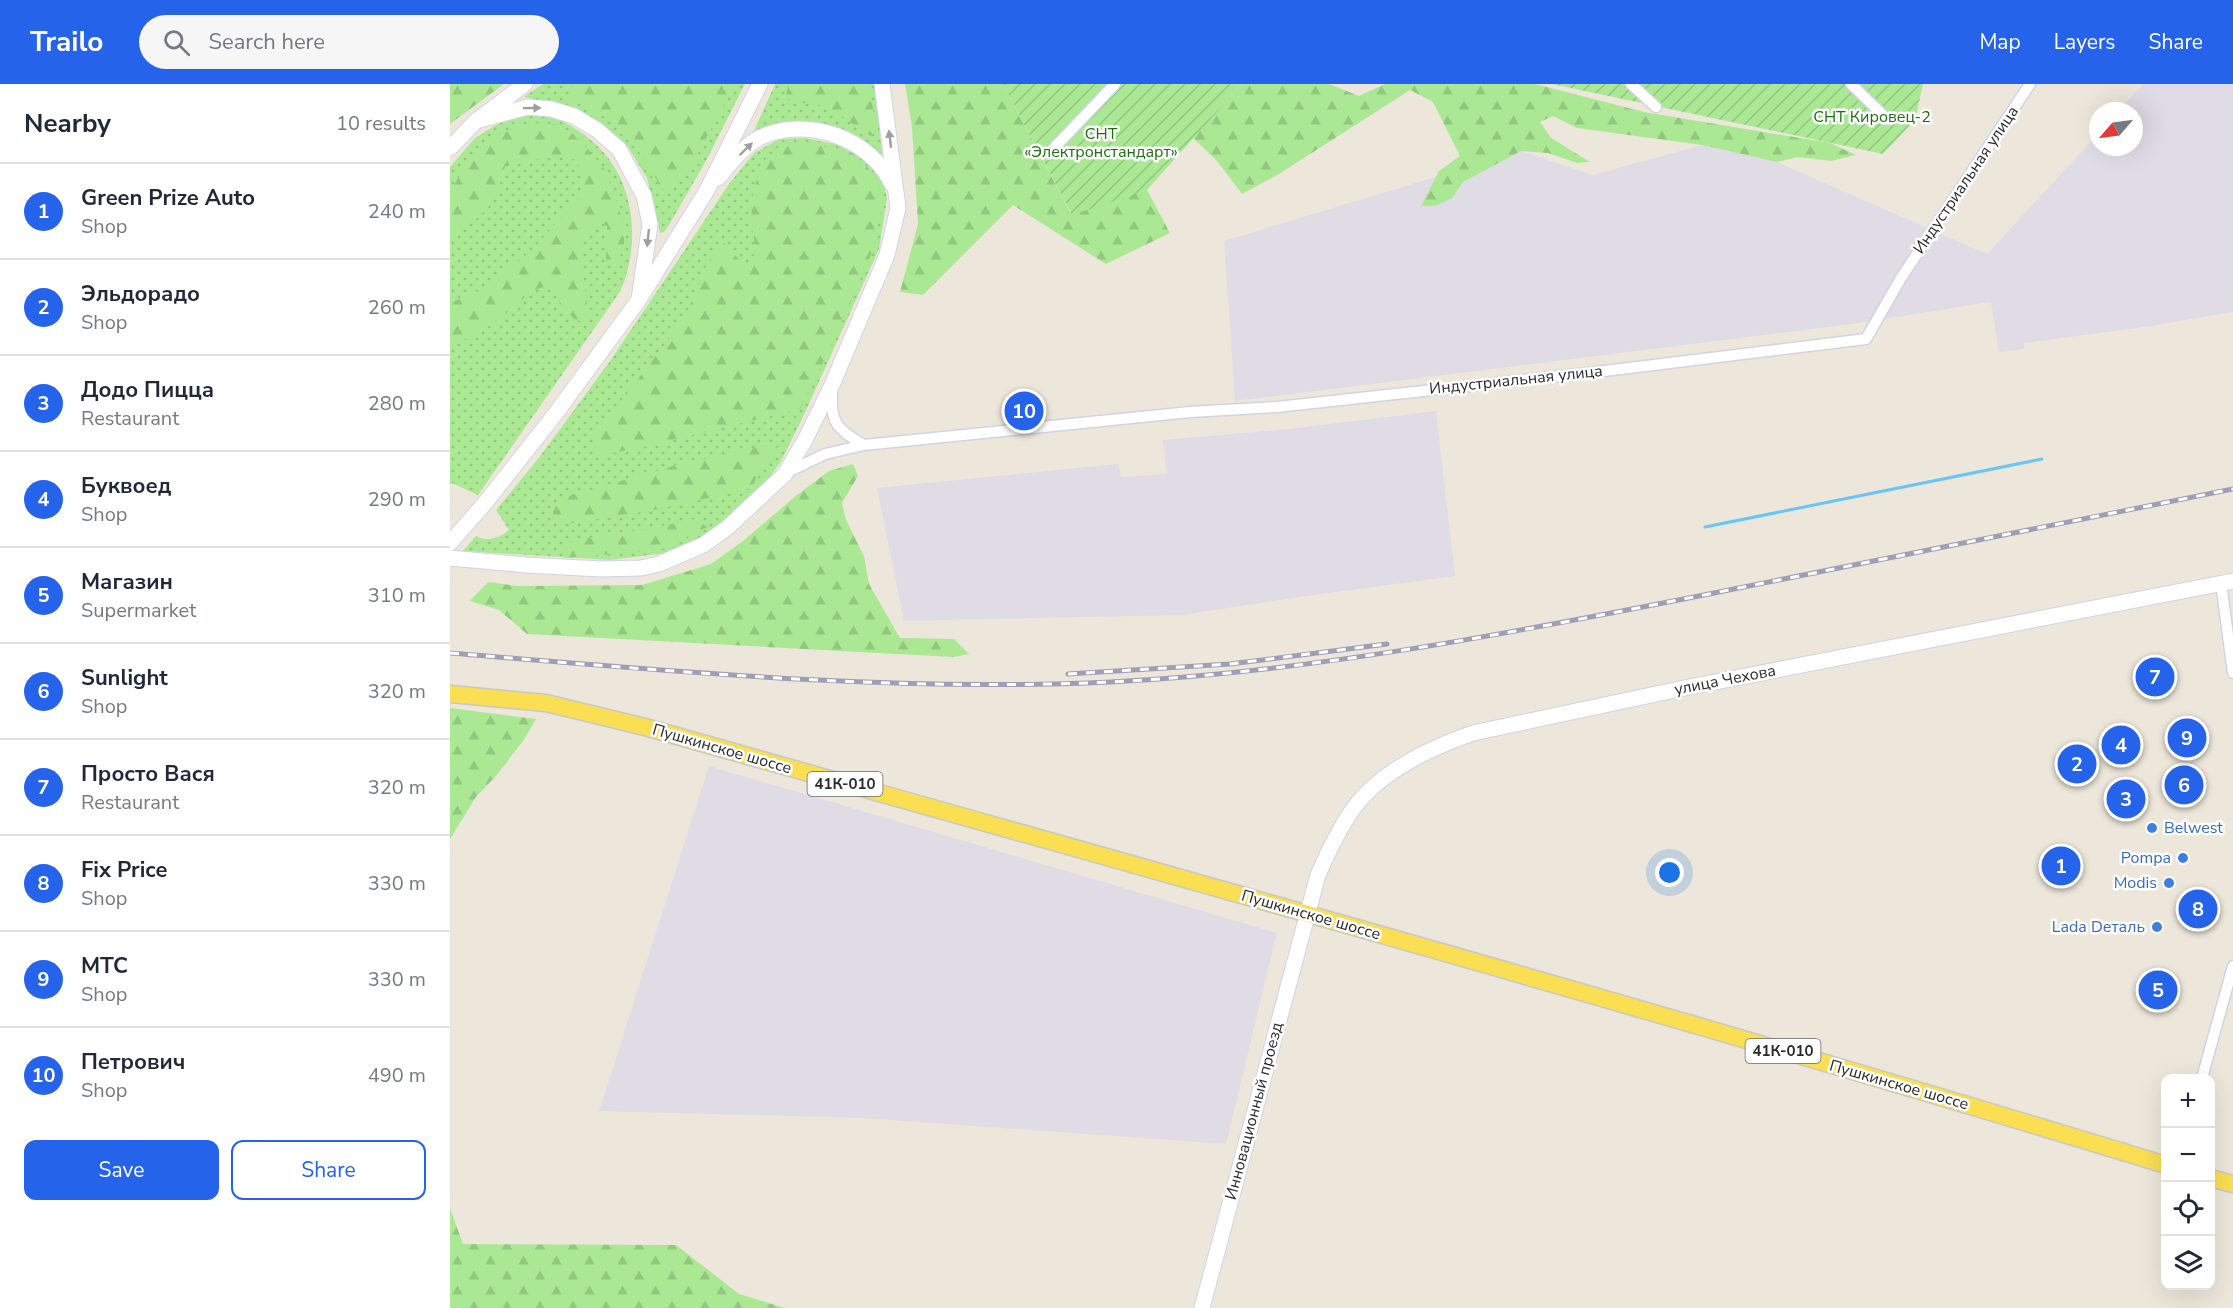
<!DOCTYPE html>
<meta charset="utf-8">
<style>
:root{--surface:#fff;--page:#f6f6f7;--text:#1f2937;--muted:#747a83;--line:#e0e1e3;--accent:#2563eb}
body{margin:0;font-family:"Nunito Sans",sans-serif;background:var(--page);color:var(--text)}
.controls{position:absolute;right:18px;bottom:18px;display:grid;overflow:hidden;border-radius:12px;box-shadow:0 6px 24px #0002}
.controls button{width:54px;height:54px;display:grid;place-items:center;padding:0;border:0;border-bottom:2px solid var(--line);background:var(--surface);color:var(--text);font:30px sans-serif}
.compass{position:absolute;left:1639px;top:18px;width:54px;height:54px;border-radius:50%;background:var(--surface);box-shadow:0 6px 24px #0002;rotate:242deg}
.you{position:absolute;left:1220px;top:789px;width:21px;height:21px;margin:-15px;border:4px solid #fff;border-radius:50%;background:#1a73e8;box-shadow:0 0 0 9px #1a73e833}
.badge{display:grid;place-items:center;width:39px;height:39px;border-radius:50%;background:var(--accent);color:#fff;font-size:20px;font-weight:700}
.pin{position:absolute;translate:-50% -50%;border:3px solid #fff;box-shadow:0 2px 6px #0006}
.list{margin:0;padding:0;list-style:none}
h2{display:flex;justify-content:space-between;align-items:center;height:78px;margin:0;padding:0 24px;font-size:26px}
h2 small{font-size:20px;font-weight:400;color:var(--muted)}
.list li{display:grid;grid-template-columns:39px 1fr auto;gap:18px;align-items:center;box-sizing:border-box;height:96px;padding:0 24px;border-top:2px solid var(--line)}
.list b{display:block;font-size:22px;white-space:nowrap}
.list p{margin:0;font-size:20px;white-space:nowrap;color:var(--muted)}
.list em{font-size:20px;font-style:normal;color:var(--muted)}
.actions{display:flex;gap:12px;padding:18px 24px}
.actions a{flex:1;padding:14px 0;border:2px solid var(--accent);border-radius:12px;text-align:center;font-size:21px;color:var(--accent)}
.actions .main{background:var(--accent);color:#fff}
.icon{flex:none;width:33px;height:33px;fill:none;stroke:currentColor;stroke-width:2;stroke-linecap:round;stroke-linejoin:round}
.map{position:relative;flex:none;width:1783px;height:1224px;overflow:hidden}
header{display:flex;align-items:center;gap:36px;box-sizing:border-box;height:84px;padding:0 30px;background:var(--accent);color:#fff}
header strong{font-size:28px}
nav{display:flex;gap:33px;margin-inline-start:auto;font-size:21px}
.search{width:420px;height:54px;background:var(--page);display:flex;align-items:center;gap:15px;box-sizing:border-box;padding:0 21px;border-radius:33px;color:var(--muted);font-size:22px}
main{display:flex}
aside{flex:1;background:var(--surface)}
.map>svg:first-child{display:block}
</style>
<header>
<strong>Trailo</strong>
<div class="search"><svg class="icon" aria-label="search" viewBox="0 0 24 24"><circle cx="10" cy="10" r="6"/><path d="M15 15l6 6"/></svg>Search here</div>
<nav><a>Map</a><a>Layers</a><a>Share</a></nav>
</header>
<main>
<aside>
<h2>Nearby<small>10 results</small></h2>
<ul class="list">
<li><span class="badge">1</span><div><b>Green Prize Auto</b><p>Shop</p></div><em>240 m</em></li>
<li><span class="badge">2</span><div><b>Эльдорадо</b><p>Shop</p></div><em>260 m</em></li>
<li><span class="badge">3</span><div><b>Додо Пицца</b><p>Restaurant</p></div><em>280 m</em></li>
<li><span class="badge">4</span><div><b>Буквоед</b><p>Shop</p></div><em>290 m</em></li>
<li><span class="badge">5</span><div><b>Магазин</b><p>Supermarket</p></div><em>310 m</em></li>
<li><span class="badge">6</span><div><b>Sunlight</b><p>Shop</p></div><em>320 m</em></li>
<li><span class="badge">7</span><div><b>Просто Вася</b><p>Restaurant</p></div><em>320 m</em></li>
<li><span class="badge">8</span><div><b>Fix Price</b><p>Shop</p></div><em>330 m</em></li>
<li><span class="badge">9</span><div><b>МТС</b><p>Shop</p></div><em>330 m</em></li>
<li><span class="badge">10</span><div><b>Петрович</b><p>Shop</p></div><em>490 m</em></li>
</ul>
<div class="actions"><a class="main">Save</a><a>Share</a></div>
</aside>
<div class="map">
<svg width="1783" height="1224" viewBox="0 0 1783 1224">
<defs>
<pattern id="grass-dots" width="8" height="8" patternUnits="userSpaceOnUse" patternTransform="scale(1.5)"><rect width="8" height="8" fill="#aae894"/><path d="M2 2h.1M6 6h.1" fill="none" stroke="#92c780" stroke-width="1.8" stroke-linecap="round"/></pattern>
<pattern id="forest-firs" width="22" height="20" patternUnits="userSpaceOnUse" patternTransform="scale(1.5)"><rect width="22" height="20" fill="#aae894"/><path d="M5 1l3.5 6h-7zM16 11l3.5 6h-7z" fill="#92c780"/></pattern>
<pattern id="garden-furrows" width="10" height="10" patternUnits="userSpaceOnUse" patternTransform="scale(1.5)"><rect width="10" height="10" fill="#aae894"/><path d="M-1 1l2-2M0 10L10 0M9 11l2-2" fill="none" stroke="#92c780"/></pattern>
</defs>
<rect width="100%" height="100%" fill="#ede7db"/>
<g fill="#e0dce5">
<polygon points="1693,0 1783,0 1783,228 1695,243 1574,259 1574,265 1549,268 1541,218 1402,240 785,317 774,157 1071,67 1143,91 1252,61 1327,78 1537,170 1648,50 1648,63 1684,63 1684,27 1669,27"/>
<polygon points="986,327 1005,492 857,512 732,531 454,537 427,404 668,380 671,393 717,390 713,356 839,345"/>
<polygon points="259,682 827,849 776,1060 412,1034 149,1027"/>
</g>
<g fill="url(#grass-dots)">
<polygon points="93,0 295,0 256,77 219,141 214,148 210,149 197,94 178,63 152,40 124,24 74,13"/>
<path d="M 325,0 L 425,0 L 433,72 C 390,38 357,28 304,47 Z"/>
<path d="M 77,32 C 84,32 93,31 100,33 C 111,35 124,43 133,50 C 181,83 192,145 174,198 C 171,207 165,215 160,222 L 28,411 L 2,399 L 0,401 L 0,83 L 25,54 L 49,39 Z"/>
<path d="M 356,54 L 388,61 L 411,74 L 424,86 L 434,100 L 437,115 L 429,165 L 353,333 L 331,377 L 318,396 L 277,438 L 224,468 L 160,476 L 13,467 L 26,452 C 37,458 50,454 59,446 L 46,426 L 88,375 L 160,277 L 279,100 L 304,69 L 329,55 Z"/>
</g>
<g fill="url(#forest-firs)">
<polygon points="0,0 54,0 0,40"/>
<path d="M 123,0 L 285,0 L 244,77 L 221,105 L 213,106 C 184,58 171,35 117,14 Z"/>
<polygon points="339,0 419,0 426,44 421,52 378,23 343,17 335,14"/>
<polygon points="455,0 553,0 621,130 697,106 720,149 656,180 563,121 473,211 450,208 468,140 462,43"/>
<polygon points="792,0 879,0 909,12 935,0 1085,0 1194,28 1380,59 1406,71 1381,77 1348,73 1327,78 1252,61 1127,44 1103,32 1090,38 1101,54 1140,78 1127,79 1098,69 1071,67 1013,98 1002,114 985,122 971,122 989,87 1010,72 983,18 960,6 829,90 792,110 767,77 743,54"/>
<path d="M 82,39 L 106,40 L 130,56 L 155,86 L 174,140 L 174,161 L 167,180 L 156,181 L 157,142 L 147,136 C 143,142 136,149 133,156 C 126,174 141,212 136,236 L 127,237 C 113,226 108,217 103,201 C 80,204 70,218 53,232 C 37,245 19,254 0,262 L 0,219 L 37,203 L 83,165 L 132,110 L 132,90 L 126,76 L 111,71 L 55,82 C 50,98 46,117 33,129 C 22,139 10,144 0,156 L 0,108 L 23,69 L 51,50 Z"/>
<polygon points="353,58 403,69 419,85 431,107 430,131 423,166 384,256 350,325 194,363 147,372 144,352 235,234 255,184 274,159 301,189 305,162 301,136 303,110 311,79 326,66"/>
<polygon points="313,362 332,364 298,405 209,425 110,441 101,425 119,412 230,380"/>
<polygon points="403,380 408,392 392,419 396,436 414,472 419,500 450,554 504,555 519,570 504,573 446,570 77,550 49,526 20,517 38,498 68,502 192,501 261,480 293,457 347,411 379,387"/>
<polygon points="245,435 257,443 210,466 114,474 116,461 131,455 203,444"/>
<polygon points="0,624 86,635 73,657 45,693 26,713 0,755"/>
<polygon points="0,1124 13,1160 226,1161 289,1210 335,1224 0,1224"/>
</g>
<g fill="url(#garden-furrows)">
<polygon points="553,0 792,0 697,106 622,131"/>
<polygon points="1102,0 1473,0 1465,36 1433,70"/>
</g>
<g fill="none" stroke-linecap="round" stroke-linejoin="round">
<polyline stroke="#67c6f7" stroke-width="3" points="1255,443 1592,375"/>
<g stroke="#d0d3e4" stroke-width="13">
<g id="street">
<polyline points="1181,0 1206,23"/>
<polyline points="1401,0 1437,35"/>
<polyline points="604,64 665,0"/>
<path d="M 382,304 C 381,339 384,343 414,361"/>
<polyline points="336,389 375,370 414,361 740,328 827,323 1138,289 1416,255 1451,194 1580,0"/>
<polyline points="1771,499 1783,589"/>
<polyline points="1752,994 1783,882"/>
</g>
</g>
<g stroke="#d0d3e4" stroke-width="17">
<g id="secondary">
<polyline points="26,37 77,23 101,25 124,32 147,46 169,65 194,112 200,140 189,215"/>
<polyline points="0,64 26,37 75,0"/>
<path d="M 268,94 C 280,80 294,61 311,53 C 358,32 420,54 442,100"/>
<polyline points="0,459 35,419 103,333 188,217 256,108 310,0"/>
<polyline points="0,474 76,481 151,485 191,484 209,480 253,461 276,445 335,390 355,356 382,301 437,171 448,124 432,0"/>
<path d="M 752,1224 L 868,791 C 878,768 888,746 903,725 C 930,687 980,664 1023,649 L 1239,603 L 1783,497"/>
</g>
</g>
<g stroke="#c8c8c8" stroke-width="19">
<g id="primary">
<path d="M 0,610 L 96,619 L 195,643 C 702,786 1211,927 1716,1081"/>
<polyline points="1760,1094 1783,1100"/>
</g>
</g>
<use href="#street" stroke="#fff" stroke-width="10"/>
<use href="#secondary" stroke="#fff" stroke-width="15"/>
<use href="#primary" stroke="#fadf53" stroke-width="16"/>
<g stroke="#9e9fb6" stroke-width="5">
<g id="rail">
<path d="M 0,569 C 219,587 439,608 660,598 C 862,588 1061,549 1259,510 C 1434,475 1608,440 1783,405"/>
<polyline points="618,590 780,580 937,560"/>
</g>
</g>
<use href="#rail" stroke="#fff" stroke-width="3" stroke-dasharray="9" stroke-linecap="butt"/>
</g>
<defs><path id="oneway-solid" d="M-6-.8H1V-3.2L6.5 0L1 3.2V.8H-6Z" transform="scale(1.5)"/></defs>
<g fill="#9f9f9f">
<use href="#oneway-solid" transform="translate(82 24) rotate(-1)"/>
<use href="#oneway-solid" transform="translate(440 55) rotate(-97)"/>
<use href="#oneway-solid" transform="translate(296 65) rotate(-44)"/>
<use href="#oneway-solid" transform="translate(198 154) rotate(96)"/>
</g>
<g fill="#3f7fe0" stroke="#fff" stroke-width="2">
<circle cx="1702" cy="744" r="6"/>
<circle cx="1733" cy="774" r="6"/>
<circle cx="1719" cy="799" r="6"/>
<circle cx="1707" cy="843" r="6"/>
</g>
<g text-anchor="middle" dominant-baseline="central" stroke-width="5" stroke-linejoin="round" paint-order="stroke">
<g fill="#fff" stroke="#6a6a6a" stroke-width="1.5">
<rect x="357.5" y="688" width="75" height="24" rx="4.5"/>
<rect x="1295.5" y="955" width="75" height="24" rx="4.5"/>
</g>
<g font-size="15" font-weight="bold" fill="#2a2a2a">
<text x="395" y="700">41К-010</text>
<text x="1333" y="967">41К-010</text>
</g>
<g font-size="16" fill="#216d15" stroke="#fff">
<text x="1422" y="33">СНТ Кировец-2</text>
<text x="651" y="50">СНТ<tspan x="651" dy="18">«Электронстандарт»</tspan></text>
</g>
<g font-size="16" fill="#2a2a2a" stroke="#fff">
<text transform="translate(1516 96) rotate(-56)">Индустриальная улица</text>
<text transform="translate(1066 296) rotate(-6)">Индустриальная улица</text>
<text transform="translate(1275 596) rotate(-11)">улица Чехова</text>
<text transform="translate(272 665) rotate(16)">Пушкинское шоссе</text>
<text transform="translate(861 831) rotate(16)">Пушкинское шоссе</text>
<text transform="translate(1449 1001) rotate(16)">Пушкинское шоссе</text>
<text transform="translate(804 1027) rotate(-75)">Инновационный проезд</text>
</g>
<g font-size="16" fill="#366cbe" stroke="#fff" text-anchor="end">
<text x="1714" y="744" text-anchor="start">Belwest</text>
<text x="1721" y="774">Pompa</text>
<text x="1707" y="799">Modis</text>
<text x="1695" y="843">Lada Dеталь</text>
</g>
</g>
</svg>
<div class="controls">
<button>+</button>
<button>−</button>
<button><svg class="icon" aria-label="locate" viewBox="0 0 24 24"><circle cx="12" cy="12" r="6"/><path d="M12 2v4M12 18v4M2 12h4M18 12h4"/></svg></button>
<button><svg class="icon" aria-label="layers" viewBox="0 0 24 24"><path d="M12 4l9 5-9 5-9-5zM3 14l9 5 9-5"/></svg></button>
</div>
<svg class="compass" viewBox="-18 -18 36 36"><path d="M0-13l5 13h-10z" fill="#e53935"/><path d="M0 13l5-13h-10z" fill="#747a83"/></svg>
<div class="you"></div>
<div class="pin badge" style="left:1611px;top:782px">1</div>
<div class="pin badge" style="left:1627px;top:680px">2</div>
<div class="pin badge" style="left:1676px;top:715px">3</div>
<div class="pin badge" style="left:1671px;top:661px">4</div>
<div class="pin badge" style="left:1708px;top:906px">5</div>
<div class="pin badge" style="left:1734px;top:701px">6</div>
<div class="pin badge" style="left:1705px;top:593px">7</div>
<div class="pin badge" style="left:1748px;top:825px">8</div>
<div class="pin badge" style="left:1737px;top:654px">9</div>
<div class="pin badge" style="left:574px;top:327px">10</div>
</div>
</main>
